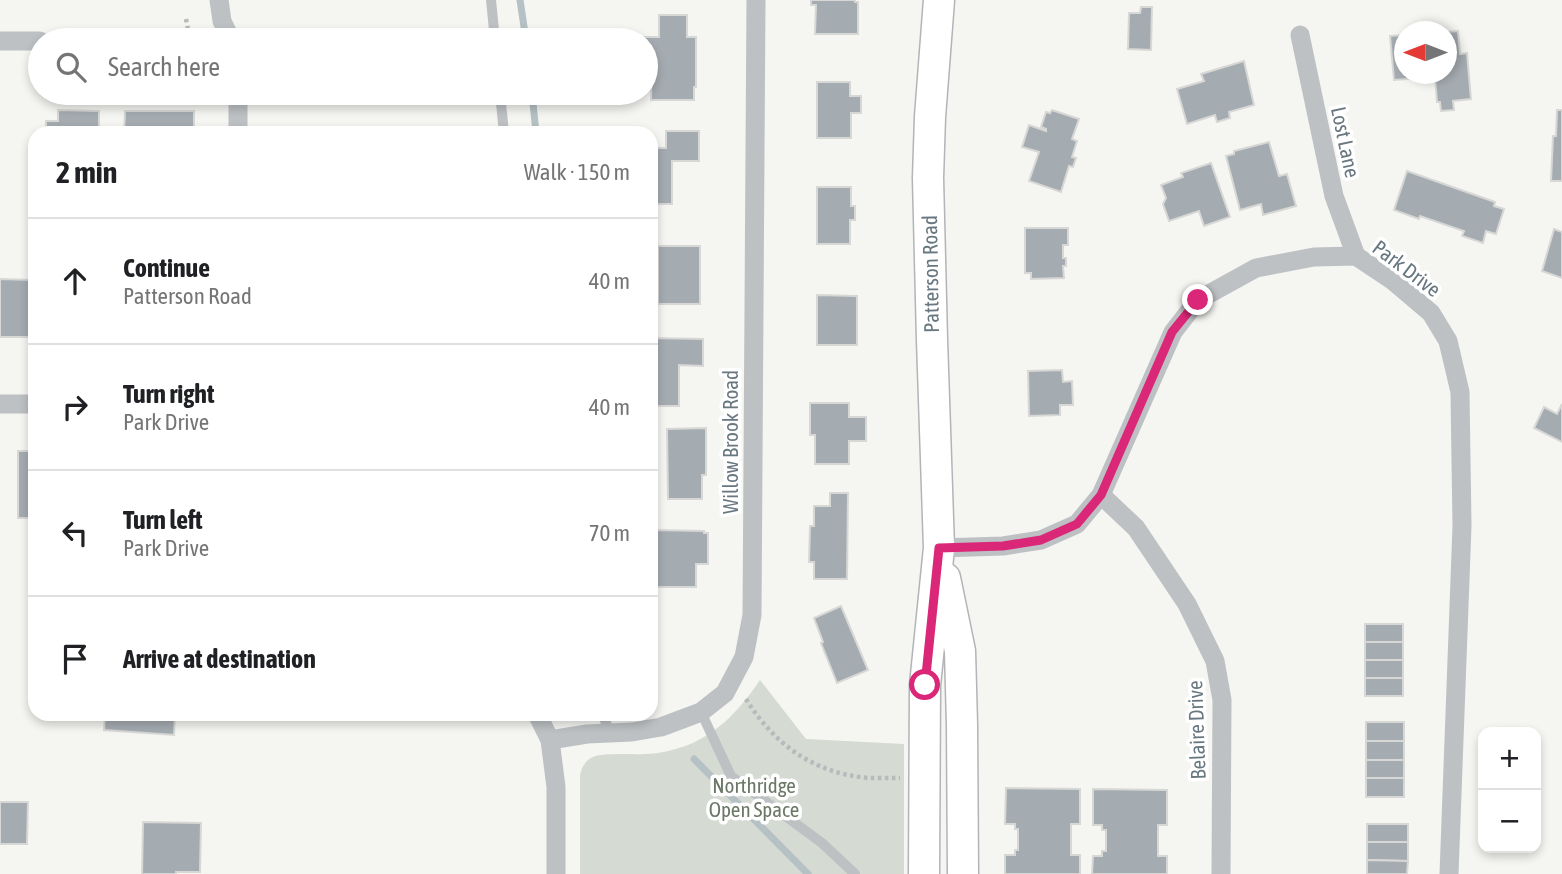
<!DOCTYPE html>
<meta charset="utf-8">
<style>
:root{--surface:#fff;--page:#f2f2f2;--text:#202124;--muted:#757577;--line:#e0e0e0}
body{margin:0;font-family:"Asap Condensed",sans-serif;background:var(--page);color:var(--text)}
.controls{position:absolute;right:21px;bottom:21px;display:grid;overflow:hidden;border-radius:14px;box-shadow:0 4px 10px #0003}
.controls button{width:63px;height:63px;display:grid;place-items:center;padding:0;border:0;border-bottom:2px solid var(--line);background:var(--surface);color:var(--text);font:35px sans-serif}
.compass{position:absolute;left:1394px;top:21px;width:63px;height:63px;border-radius:50%;background:var(--surface);box-shadow:0 4px 10px #0003;rotate:270deg}
.stop{position:absolute;width:21px;height:21px;margin:-16px;border:5px solid #db2777;border-radius:50%;background:#fff}
.stop.end{background:#db2777;border-color:#fff;box-shadow:0 2px 7px #0008}
.list{margin:0;padding:0;list-style:none}
h2{display:flex;justify-content:space-between;align-items:center;height:91px;margin:0;padding:0 28px;font-size:30px}
h2 small{font-size:23px;font-weight:400;color:var(--muted)}
.list li{display:grid;grid-template-columns:46px 1fr auto;gap:21px;align-items:center;box-sizing:border-box;height:126px;padding:0 28px;border-top:2px solid var(--line)}
.list b{display:block;font-size:26px;white-space:nowrap}
.list p{margin:0;font-size:23px;white-space:nowrap;color:var(--muted)}
.list em{font-size:23px;font-style:normal;color:var(--muted)}
.icon{flex:none;width:38px;height:38px;fill:none;stroke:currentColor;stroke-width:2;stroke-linecap:round;stroke-linejoin:round}
.map{position:relative;flex:none;width:1562px;height:874px;overflow:hidden}
.search{position:absolute;background:var(--surface);box-shadow:0 4px 10px #0003;left:28px;top:28px;width:630px;height:77px;display:flex;align-items:center;gap:18px;box-sizing:border-box;padding:0 24px;border-radius:38px;color:var(--muted);font-size:26px}
.panel{position:absolute;background:var(--surface);box-shadow:0 4px 10px #0003;left:28px;top:126px;width:630px;height:595px;border-radius:21px}
.map>svg:first-child{display:block}
</style>
<div class="map">
<svg width="1562" height="874" viewBox="0 0 1562 874">
<rect width="100%" height="100%" fill="#f5f5f2"/>
<path fill="#d5dad2" d="M 760,680 L 806,739 L 904,744 L 904,874 L 580,874 L 580,776 C 581,769 584,762 591,758 C 602,752 631,755 645,754 C 659,754 674,750 688,745 C 720,732 741,708 760,680 Z"/>
<g fill="none" stroke-linecap="round" stroke-linejoin="round">
<g stroke="#b5c1c4" stroke-width="7">
<polyline points="520,0 526,40"/>
<polyline points="532,93 536,133"/>
<polyline points="694,759 808,874"/>
</g>
</g>
<g fill="#a5acb1" stroke="#d7d7d5" stroke-width="2">
<polygon points="811,0 855,0 855,2 858,2 858,34 815,34 816,5 811,5"/>
<polygon points="1141,7 1152,7 1151,50 1128,49 1129,13 1140,13"/>
<polygon points="659,15 687,15 687,37 696,37 696,87 694,87 694,100 651,100 652,58 646,58 646,40 638,40 638,37 659,37"/>
<polygon points="1458,31 1460,54 1467,53 1471,99 1453,101 1454,110 1441,111 1440,102 1437,102 1435,77 1394,80 1390,36 1404,35 1404,74 1446,74 1446,32"/>
<polygon points="1244,61 1254,105 1229,112 1230,118 1217,122 1215,115 1187,124 1177,89 1204,81 1201,74"/>
<polygon points="817,82 850,82 850,96 861,96 861,113 851,113 851,138 817,138"/>
<polygon points="58,110 99,111 99,133 46,133 46,121 58,121"/>
<polygon points="1052,110 1079,119 1072,139 1077,141 1072,157 1076,158 1073,167 1069,166 1061,192 1029,181 1039,152 1022,147 1029,125 1046,131 1046,129 1041,127 1046,112 1050,113"/>
<polygon points="1557,110 1562,110 1562,181 1551,181 1553,136 1556,136"/>
<polygon points="125,111 194,111 194,133 124,133"/>
<polygon points="666,131 699,131 699,161 672,161 672,204 651,204 651,148 666,148"/>
<polygon points="1269,142 1279,176 1287,174 1296,206 1263,215 1261,204 1240,210 1226,156 1234,154 1234,151"/>
<polygon points="1211,163 1230,217 1204,226 1199,211 1169,221 1163,204 1166,198 1161,185 1183,177 1181,173"/>
<polygon points="1407,171 1495,202 1494,206 1504,209 1496,234 1486,231 1483,243 1462,236 1464,231 1420,216 1419,219 1394,210"/>
<polygon points="817,187 851,187 851,206 855,206 855,220 850,220 850,244 817,244"/>
<polygon points="1025,228 1068,228 1068,245 1063,245 1063,258 1066,258 1066,266 1063,266 1064,278 1031,279 1031,273 1025,273"/>
<polygon points="1554,229 1562,232 1562,278 1542,271"/>
<rect x="658" y="246" width="42" height="58"/>
<polygon points="0,279 33,280 35,337 0,337"/>
<polygon points="817,295 857,296 857,345 817,345"/>
<polygon points="651,338 703,339 703,366 679,365 679,406 651,406"/>
<polygon points="1062,370 1063,382 1072,381 1073,405 1060,405 1060,415 1029,416 1028,371"/>
<polygon points="810,403 849,403 849,417 866,417 866,441 849,441 849,464 815,464 815,435 810,435"/>
<polygon points="1562,404 1562,442 1534,428 1544,407 1557,414"/>
<polygon points="706,428 706,475 702,475 702,499 668,499 667,429"/>
<rect x="18" y="451" width="17" height="67"/>
<polygon points="830,493 848,493 847,579 814,579 814,562 809,562 810,526 814,526 814,506 830,506"/>
<polygon points="656,530 704,531 704,533 708,533 708,564 696,564 696,587 656,587"/>
<polygon points="841,606 868,670 837,683 821,643 823,642 814,618"/>
<rect x="1365" y="624" width="38" height="18"/>
<rect x="1365" y="642" width="38" height="18"/>
<rect x="1365" y="660" width="38" height="18"/>
<rect x="1365" y="678" width="38" height="18"/>
<polygon points="105,714 175,714 174,735 104,730"/>
<rect x="1366" y="722" width="38" height="19"/>
<rect x="1366" y="741" width="38" height="19"/>
<rect x="1366" y="760" width="38" height="18"/>
<rect x="1366" y="778" width="38" height="19"/>
<polygon points="1006,788 1080,789 1080,824 1071,824 1071,855 1080,855 1080,874 1005,874 1005,855 1015,855 1015,850 1018,850 1018,829 1015,829 1015,824 1005,824"/>
<polygon points="1093,789 1167,790 1167,825 1158,825 1158,856 1167,856 1167,874 1092,874 1093,856 1102,856 1102,851 1106,851 1106,830 1102,830 1102,825 1093,825"/>
<polygon points="0,802 28,802 27,844 0,844"/>
<polygon points="143,822 201,823 200,872 176,872 176,874 142,874"/>
<rect x="1367" y="824" width="41" height="18"/>
<polygon points="1367,842 1408,842 1408,861 1367,860"/>
<polygon points="1367,860 1408,861 1407,874 1367,874"/>
</g>
<g fill="none" stroke-linecap="round" stroke-linejoin="round">
<g stroke="#b1b5b8" stroke-width="33">
<g id="primary">
<polyline points="945,578 960,651 962,725 963,874"/>
<polyline points="924,874 925,685 939,548 932,340 928,178 930,117 939,0"/>
</g>
</g>
<g stroke="#b7babc" stroke-width="4.5" stroke-dasharray="3.5 3.5" stroke-linecap="butt">
<polyline points="186,19 190,40"/>
<path d="M 746,699 C 774,744 813,773 868,778 C 878,778 889,778 900,778"/>
</g>
<g stroke="#bdc1c4" stroke-width="10">
<polyline points="491,0 495,40"/>
<polyline points="500,93 504,133"/>
<polyline points="701,712 731,776 822,843 855,874"/>
<polyline points="602,714 610,732"/>
</g>
<g stroke="#bdc1c4" stroke-width="19">
<polyline points="219,0 222,21 231,40"/>
<polyline points="1300,35 1334,196 1356,256"/>
<polyline points="0,41 40,41"/>
<polyline points="238,133 238,93"/>
<polyline points="0,404 35,404"/>
<polyline points="1101,495 1136,528 1187,604 1215,661 1222,700 1221,874"/>
<polyline points="939,548 1003,546 1041,540 1077,524 1101,495 1173,332 1198,300 1256,268 1314,257 1356,256 1392,280 1431,313 1448,341 1460,392 1462,526 1449,874"/>
<polyline points="537,714 550,740 556,787 556,874"/>
<polyline points="550,740 587,734 632,732 661,727 701,712 725,693 744,657 752,615 756,0"/>
</g>
<use href="#primary" stroke="#fff" stroke-width="30"/>
</g>
<g fill="none" stroke-linecap="round" stroke-linejoin="round">
<polyline stroke="#db2777" stroke-width="9" points="925,685 939,548 1003,546 1041,540 1077,524 1101,495 1172,332 1198,300"/>
</g>
<g text-anchor="middle" dominant-baseline="central" stroke-width="7" stroke-linejoin="round" paint-order="stroke">
<g font-size="21" fill="#687780" stroke="#fff">
<text transform="translate(1346 142) rotate(78)">Lost Lane</text>
<text transform="translate(1407 268) rotate(37)">Park Drive</text>
<text transform="translate(930 274) rotate(-91)">Patterson Road</text>
<text transform="translate(730 442) rotate(-90)">Willow Brook Road</text>
<text transform="translate(1196 730) rotate(-92)">Belaire Drive</text>
</g>
<g font-size="21" fill="#6b7866" stroke="#fff">
<text x="754" y="785">Northridge<tspan x="754" dy="24">Open Space</tspan></text>
</g>
</g>
</svg>
<div class="controls">
<button>+</button>
<button>−</button>
</div>
<svg class="compass" viewBox="-18 -18 36 36"><path d="M0-13l5 13h-10z" fill="#e53935"/><path d="M0 13l5-13h-10z" fill="#757577"/></svg>
<div class="stop" style="left:925px;top:685px"></div>
<div class="stop end" style="left:1198px;top:300px"></div>
<div class="search"><svg class="icon" aria-label="search" viewBox="0 0 24 24"><circle cx="10" cy="10" r="6"/><path d="M15 15l6 6"/></svg>Search here</div>
<section class="panel">
<h2>2 min<small>Walk · 150 m</small></h2>
<ul class="list">
<li><svg class="icon" aria-label="ahead" viewBox="0 0 24 24"><path d="M12 20V5M6 11l6-6 6 6"/></svg><div><b>Continue</b><p>Patterson Road</p></div><em>40 m</em></li>
<li><svg class="icon" aria-label="right" viewBox="0 0 24 24"><path d="M7 20v-9h11M14 6l5 5-5 5"/></svg><div><b>Turn right</b><p>Park Drive</p></div><em>40 m</em></li>
<li><svg class="icon" aria-label="left" viewBox="0 0 24 24"><path d="M17 20v-9H6M10 6l-5 5 5 5"/></svg><div><b>Turn left</b><p>Park Drive</p></div><em>70 m</em></li>
<li><svg class="icon" aria-label="arrive" viewBox="0 0 24 24"><path d="M6 21V4h12l-3 4 3 4H6"/></svg><div><b>Arrive at destination</b></div></li>
</ul>
</section>
</div>
